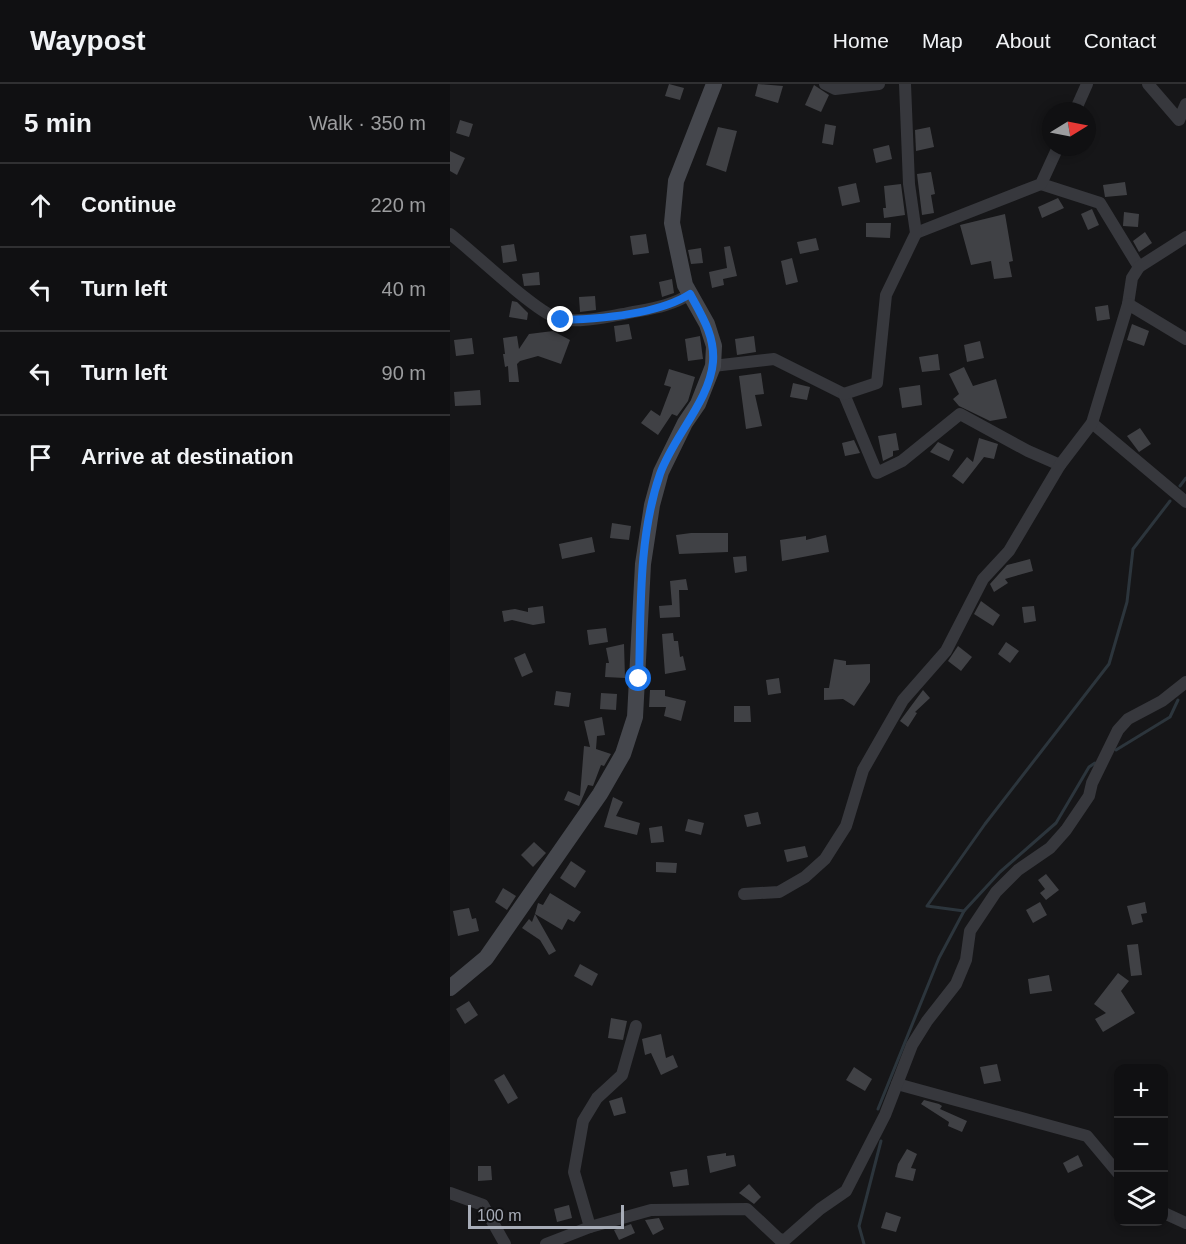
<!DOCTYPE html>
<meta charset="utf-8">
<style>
:root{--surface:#101012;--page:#1e1e20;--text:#f1f3f6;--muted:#9c9d9f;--line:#303032}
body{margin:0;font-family:Helvetica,sans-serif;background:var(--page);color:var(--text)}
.controls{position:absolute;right:18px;bottom:18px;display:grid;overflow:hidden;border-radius:12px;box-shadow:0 3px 9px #0003}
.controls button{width:54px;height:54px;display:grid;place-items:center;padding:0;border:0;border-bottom:2px solid var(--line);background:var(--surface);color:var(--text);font:30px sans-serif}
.compass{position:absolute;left:592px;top:18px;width:54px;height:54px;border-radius:50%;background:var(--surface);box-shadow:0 3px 9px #0003;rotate:80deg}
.scale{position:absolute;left:18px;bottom:15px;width:156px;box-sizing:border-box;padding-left:6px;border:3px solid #a8adb8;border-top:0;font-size:16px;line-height:21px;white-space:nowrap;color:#a8adb8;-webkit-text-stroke:4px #111113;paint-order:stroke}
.stop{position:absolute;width:18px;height:18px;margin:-14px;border:4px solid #1a73e8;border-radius:50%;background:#fff}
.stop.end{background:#1a73e8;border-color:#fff;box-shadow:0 2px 6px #0008}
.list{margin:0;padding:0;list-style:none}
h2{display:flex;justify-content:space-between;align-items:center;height:78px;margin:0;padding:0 24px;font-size:26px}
h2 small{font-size:20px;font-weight:400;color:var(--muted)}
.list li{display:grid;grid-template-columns:39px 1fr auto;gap:18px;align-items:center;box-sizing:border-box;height:84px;padding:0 24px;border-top:2px solid var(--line)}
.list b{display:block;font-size:22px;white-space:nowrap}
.list em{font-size:20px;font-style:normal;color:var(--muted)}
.icon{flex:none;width:33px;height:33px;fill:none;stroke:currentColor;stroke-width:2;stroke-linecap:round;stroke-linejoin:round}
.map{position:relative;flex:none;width:736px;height:1160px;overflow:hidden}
header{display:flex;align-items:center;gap:36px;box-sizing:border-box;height:84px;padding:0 30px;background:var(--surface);border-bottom:2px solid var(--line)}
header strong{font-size:28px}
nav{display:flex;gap:33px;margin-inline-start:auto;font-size:21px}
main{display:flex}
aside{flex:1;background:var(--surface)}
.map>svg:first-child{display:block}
</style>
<header>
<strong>Waypost</strong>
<nav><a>Home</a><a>Map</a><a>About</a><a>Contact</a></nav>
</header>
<main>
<aside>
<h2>5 min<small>Walk · 350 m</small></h2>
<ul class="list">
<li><svg class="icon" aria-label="ahead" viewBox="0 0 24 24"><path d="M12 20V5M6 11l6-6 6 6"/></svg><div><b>Continue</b></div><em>220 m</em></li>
<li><svg class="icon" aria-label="left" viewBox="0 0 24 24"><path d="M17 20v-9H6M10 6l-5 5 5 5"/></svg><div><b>Turn left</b></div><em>40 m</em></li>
<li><svg class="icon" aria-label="left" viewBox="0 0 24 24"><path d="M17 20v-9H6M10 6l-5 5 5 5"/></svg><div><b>Turn left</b></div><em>90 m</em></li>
<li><svg class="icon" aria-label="arrive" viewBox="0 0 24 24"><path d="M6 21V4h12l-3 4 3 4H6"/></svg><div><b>Arrive at destination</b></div></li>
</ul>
</aside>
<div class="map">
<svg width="736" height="1160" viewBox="0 0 736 1160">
<rect width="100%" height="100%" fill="#161618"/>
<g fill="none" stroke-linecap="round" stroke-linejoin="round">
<g stroke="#2c353c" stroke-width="3">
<polyline points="730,402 736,394"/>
<polyline points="666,666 720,633 728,616"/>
<polyline points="514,827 550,788 606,739 639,683 645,679"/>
<polyline points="428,1025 489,874 514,827 477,822 535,740 659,580 677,518 683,465 720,417"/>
<polyline points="414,1160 409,1142 431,1057"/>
</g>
</g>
<g fill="#404145">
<polygon points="219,0 234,4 230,16 215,12"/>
<polygon points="308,0 333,2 328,19 305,12"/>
<polygon points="364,1 379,11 371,28 355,21"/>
<polygon points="10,36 23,40 19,53 6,49"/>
<polygon points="375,40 386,42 383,61 372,59"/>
<polygon points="268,43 287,47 276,88 256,81"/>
<polygon points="480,43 484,63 466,67 465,46"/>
<polygon points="439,61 442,75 426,79 423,65"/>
<polygon points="0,67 15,74 7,91 0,87"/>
<polygon points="481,88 485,110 481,111 484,129 472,131 467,90"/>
<polygon points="675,98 677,111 655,113 653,101"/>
<polygon points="406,99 410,118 392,122 388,103"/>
<polygon points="451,100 455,131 434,134 433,124 436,124 434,102"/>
<polygon points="608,114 614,124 592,134 588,123"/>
<polygon points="642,125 649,141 638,146 631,130"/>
<polygon points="674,128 689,130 688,143 673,142"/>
<polygon points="555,130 563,177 559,178 562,193 544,195 541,177 521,181 510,141"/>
<polygon points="416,139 441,139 440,154 416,153"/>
<polygon points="695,148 702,159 689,168 683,157"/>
<polygon points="196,150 199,169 183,171 180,152"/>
<polygon points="366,154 369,166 350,170 347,158"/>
<polygon points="64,160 67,177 53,179 51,162"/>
<polygon points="280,162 287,192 273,195 274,201 262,204 259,188 277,184 274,163"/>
<polygon points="251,164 253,179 241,180 238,166"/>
<polygon points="342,174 348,198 336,201 331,177"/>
<polygon points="89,188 90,201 74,202 72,190"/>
<polygon points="222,195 224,209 212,213 209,198"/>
<polygon points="145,212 146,226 130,228 129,213"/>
<polygon points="62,217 67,218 78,229 77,236 59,233"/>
<polygon points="658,221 660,235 647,237 645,223"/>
<polygon points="179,240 182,255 166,258 164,242"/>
<polygon points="682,240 699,247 694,262 677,256"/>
<polygon points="103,247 120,256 111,280 88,272 70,277 67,280 69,298 59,298 58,282 55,283 53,270 55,270 53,254 67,252 69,265 79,250"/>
<polygon points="250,252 253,275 238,277 235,255"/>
<polygon points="304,252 306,268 287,271 285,255"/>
<polygon points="22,254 24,270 6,272 4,256"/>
<polygon points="530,257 534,274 517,278 514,261"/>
<polygon points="488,270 490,286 472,288 469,273"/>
<polygon points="514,283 523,302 546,295 557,334 540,337 509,322 503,315 509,310 499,290"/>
<polygon points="219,285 245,293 238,317 227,332 222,330 208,351 191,339 201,326 210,332 221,303 214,301"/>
<polygon points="311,289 314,310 305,311 312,342 296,345 289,292"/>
<polygon points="343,299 360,303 357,316 340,313"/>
<polygon points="470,301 472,321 452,324 449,304"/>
<polygon points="30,306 31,321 5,322 4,308"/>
<polygon points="690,344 701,360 689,368 677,352"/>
<polygon points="446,349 449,366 443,367 443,372 433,377 428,352"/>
<polygon points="529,354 548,360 544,375 534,373 513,400 502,392 517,373 523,378"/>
<polygon points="404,356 410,369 395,372 392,359"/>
<polygon points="488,358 504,366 499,377 480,368"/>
<polygon points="162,439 181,442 179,456 160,454"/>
<polygon points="241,449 278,449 278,468 229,470 226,451"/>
<polygon points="376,451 379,468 332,477 330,456 356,452 356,456"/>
<polygon points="142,453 145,468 112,475 109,460"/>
<polygon points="296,472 297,487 285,489 283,473"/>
<polygon points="580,475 583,487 555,495 558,499 544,508 540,500 557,481"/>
<polygon points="236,495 238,506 229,506 230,533 210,534 209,522 222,521 220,497"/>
<polygon points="531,517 550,531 543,542 524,530"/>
<polygon points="93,522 95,539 83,541 62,536 54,538 52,527 65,525 78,528 78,524"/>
<polygon points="584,522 586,537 574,539 572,523"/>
<polygon points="156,544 158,558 139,561 137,546"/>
<polygon points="223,549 224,557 228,557 230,573 233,572 236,586 215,590 212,550"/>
<polygon points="556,558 569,567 560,579 548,570"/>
<polygon points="174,560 175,594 155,593 156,579 159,579 156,564"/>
<polygon points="508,562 522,573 511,587 498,577"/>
<polygon points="75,569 83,588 72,593 64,574"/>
<polygon points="384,575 396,577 396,581 420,580 420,598 404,622 393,615 374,616 374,604 379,604"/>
<polygon points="329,594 331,609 318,611 316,596"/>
<polygon points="200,606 215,606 215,612 236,617 231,637 214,632 216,623 199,623"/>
<polygon points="473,606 480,614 465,628 467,629 458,643 450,637"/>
<polygon points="106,607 121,609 119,623 104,621"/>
<polygon points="151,609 167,610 166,626 150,625"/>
<polygon points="284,622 300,622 301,638 284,638"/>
<polygon points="152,633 155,651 147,652 146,665 161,670 154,682 151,681 143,702 138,701 129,722 114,716 118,707 130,712 134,662 140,663 134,637"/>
<polygon points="163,713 173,718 166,732 190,739 187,751 154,743"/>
<polygon points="308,728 311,740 297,743 294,731"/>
<polygon points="238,735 254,739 251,751 235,747"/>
<polygon points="212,742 214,758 201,759 199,744"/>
<polygon points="84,758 96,769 83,783 71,771"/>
<polygon points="355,762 358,773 337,778 334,766"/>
<polygon points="121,777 136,787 125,804 110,794"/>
<polygon points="206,778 227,779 226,789 206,788"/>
<polygon points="596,790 609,806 596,816 590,809 595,805 588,796"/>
<polygon points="53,804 66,812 57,826 45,818"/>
<polygon points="100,809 131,828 124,838 118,835 112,846 85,830 88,819 93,821"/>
<polygon points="590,818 597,831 583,839 576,826"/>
<polygon points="695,818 697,829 691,830 693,838 682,841 677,822"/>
<polygon points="19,824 22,835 26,834 29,847 8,852 3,827"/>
<polygon points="85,830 106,867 99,871 90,856 72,844 79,835 82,838"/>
<polygon points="688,860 692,891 681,892 677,861"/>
<polygon points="130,880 148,890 142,902 124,892"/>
<polygon points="668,889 679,897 671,907 685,929 653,948 645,935 656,929 644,920"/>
<polygon points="599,891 602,907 580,910 578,895"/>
<polygon points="19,917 28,931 15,940 6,925"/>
<polygon points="161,934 177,937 173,956 158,954"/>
<polygon points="211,950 216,974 223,971 228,983 211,991 201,969 195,971 192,955"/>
<polygon points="547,980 551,997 534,1000 530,983"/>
<polygon points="404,983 422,995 415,1007 396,996"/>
<polygon points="54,990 68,1014 58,1020 44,996"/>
<polygon points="172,1013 176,1029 164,1032 159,1017"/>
<polygon points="474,1016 489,1020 492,1022 490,1025 517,1037 512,1048 498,1042 499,1038 471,1020"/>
<polygon points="457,1065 467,1070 461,1084 466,1085 463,1097 445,1093 448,1080"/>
<polygon points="276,1069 276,1072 284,1071 286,1082 260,1089 257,1072"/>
<polygon points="628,1071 633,1082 618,1089 613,1079"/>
<polygon points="28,1082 41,1082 42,1096 28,1097"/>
<polygon points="237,1085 239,1101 223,1103 220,1088"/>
<polygon points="299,1100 311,1113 304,1120 289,1109"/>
<polygon points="119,1121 122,1134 107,1138 104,1125"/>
<polygon points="436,1128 451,1133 446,1148 431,1144"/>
<polygon points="209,1134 214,1145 203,1151 195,1136"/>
<polygon points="181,1140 185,1149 169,1156 164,1146"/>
</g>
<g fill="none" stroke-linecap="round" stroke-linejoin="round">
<g stroke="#37383d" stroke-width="12">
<polyline points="375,0 385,5 429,0"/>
<polyline points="698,0 729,36 736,20"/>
<polyline points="625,27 637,0"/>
<polyline points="591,100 650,119 689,183"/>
<polyline points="466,149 591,100 608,63"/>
<path d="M 0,150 C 23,167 88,231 110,235 C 130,239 154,233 174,230 C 197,225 220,223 240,210"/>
<polyline points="678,220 682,194 689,183 736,153"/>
<polyline points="263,282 324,275 394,310 427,389 452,377 510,330 578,367 610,381"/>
<polyline points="394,310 427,299 436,211 466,149 459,100 455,0"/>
<polyline points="642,339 736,418"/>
<polyline points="294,810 329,808 355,793 375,775 396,742 413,686 453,616 496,567 533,495 559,467 610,381 642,339 678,220 736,255"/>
<polyline points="447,1000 637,1052 668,1089"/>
<polyline points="0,1109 33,1121 55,1160"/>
<polyline points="714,1129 736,1139"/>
<polyline points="140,1143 124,1088 133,1037 147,1014 172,991 186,942"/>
<polyline points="96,1160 140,1143 201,1126 297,1125 330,1156 336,1155 370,1125 396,1107 435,1031 462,961 477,937 506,900 516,876 520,847 546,808 568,786 600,764 616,746 639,712 642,699 668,646 678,635 712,617 736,598"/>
</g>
<polyline stroke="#45474d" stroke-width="16" points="0,904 36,874 150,710 173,670 185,633 193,480 202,421 211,388 235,339 248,320 263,282 264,262 257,240 235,201 222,139 226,97 264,0"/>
</g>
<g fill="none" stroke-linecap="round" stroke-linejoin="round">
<path stroke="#1a73e8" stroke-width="8" d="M 111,236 C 149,235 207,231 240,210 C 252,232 265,252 263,278 C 260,316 223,353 210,390 C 188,454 191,527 189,595"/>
</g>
</svg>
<div class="controls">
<button>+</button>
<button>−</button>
<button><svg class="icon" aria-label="layers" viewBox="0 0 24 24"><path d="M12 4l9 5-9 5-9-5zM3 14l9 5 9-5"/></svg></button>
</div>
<svg class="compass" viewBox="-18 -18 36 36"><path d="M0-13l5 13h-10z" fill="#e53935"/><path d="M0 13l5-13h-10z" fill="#9c9d9f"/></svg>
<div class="scale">100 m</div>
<div class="stop" style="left:189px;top:595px"></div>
<div class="stop end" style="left:111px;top:236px"></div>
</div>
</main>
